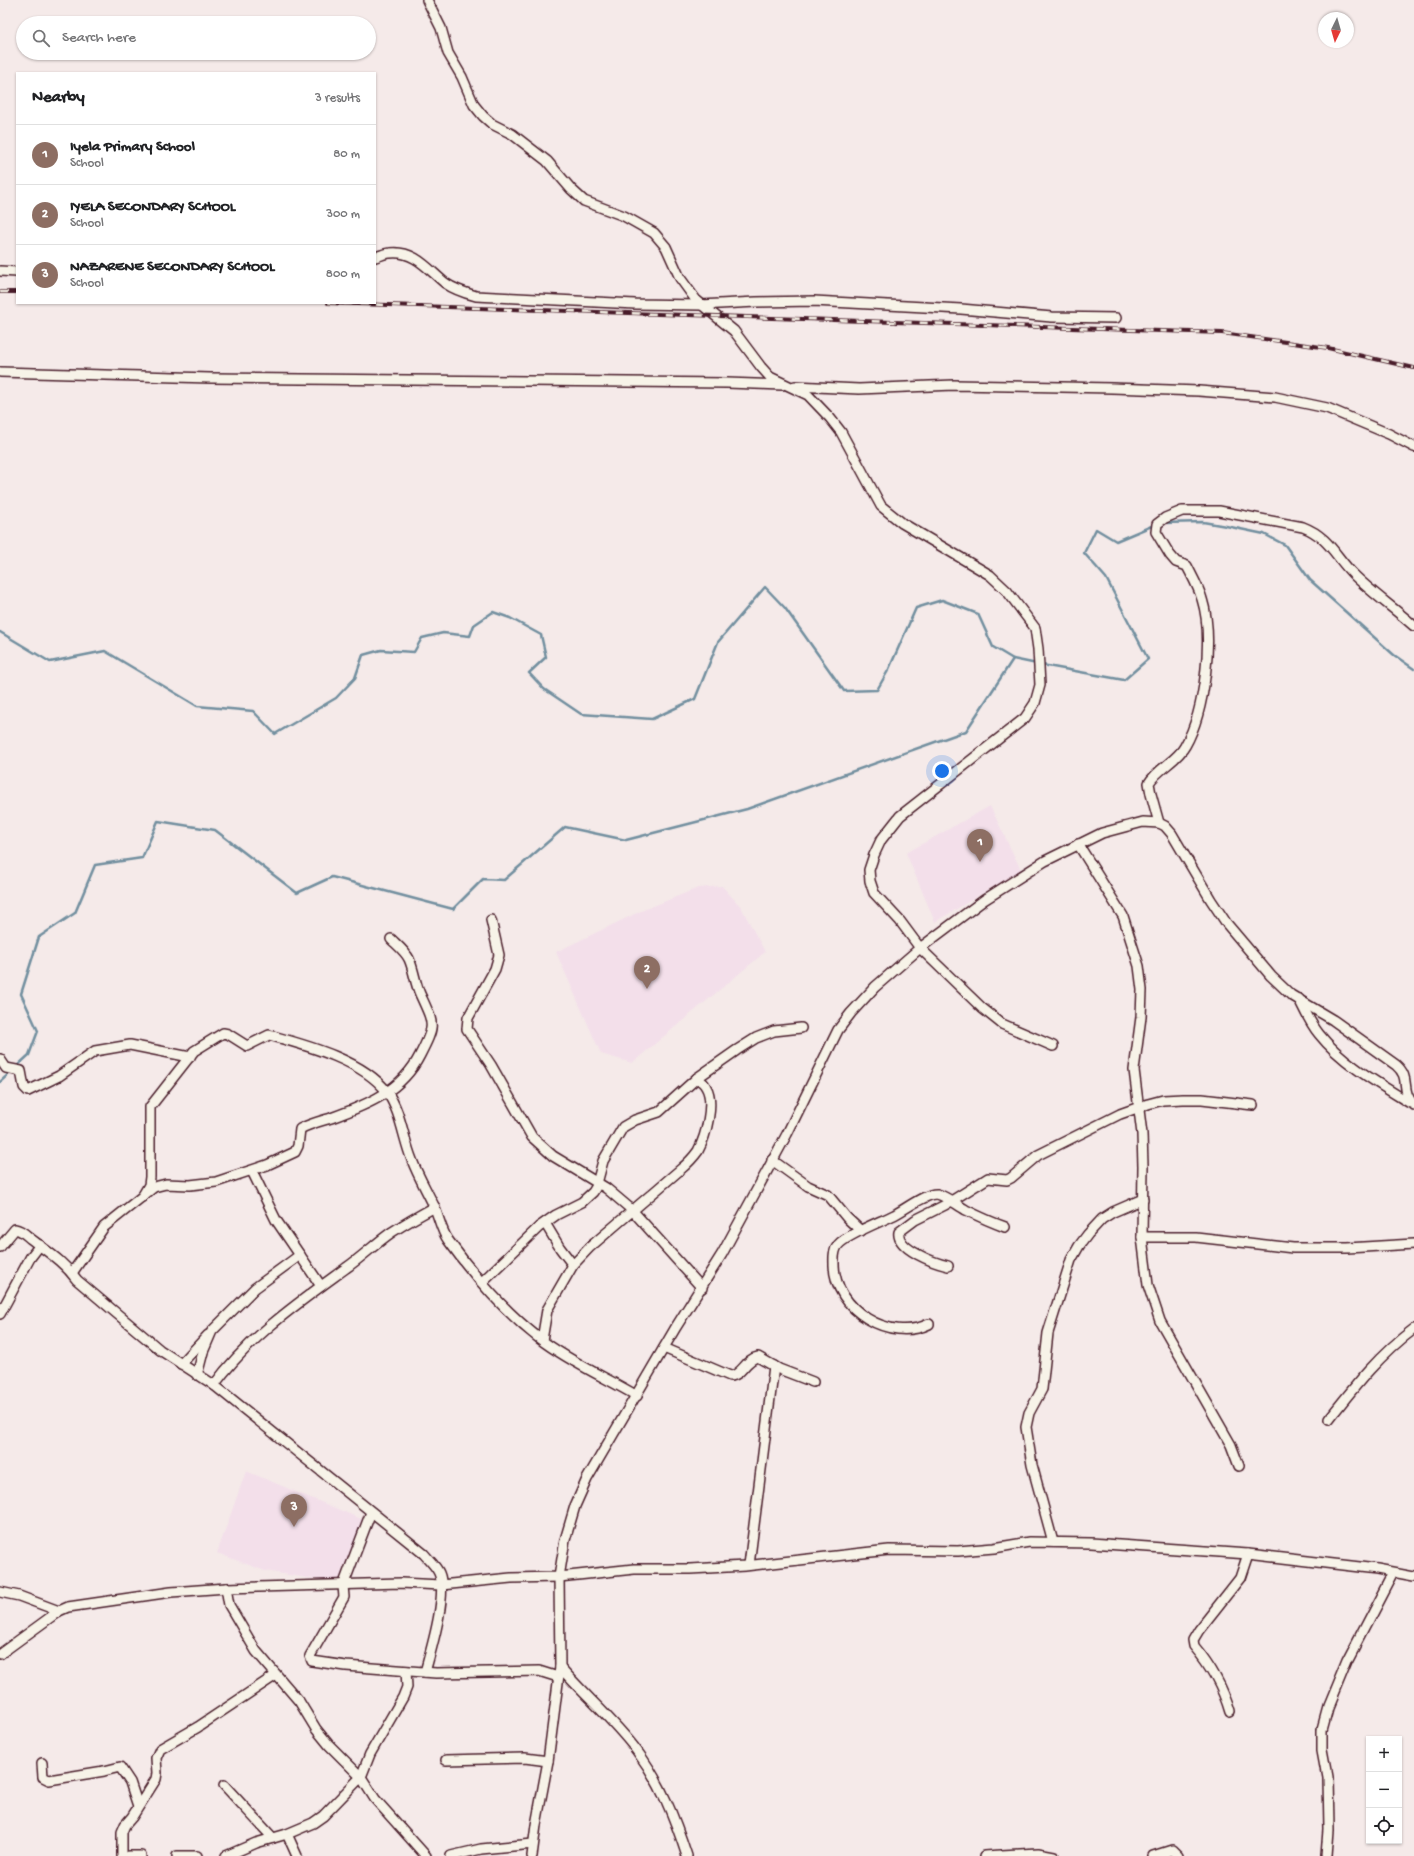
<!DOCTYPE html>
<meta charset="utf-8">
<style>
:root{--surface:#fff;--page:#f6f6f6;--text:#202124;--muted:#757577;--line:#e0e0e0;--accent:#db2777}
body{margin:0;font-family:"Gochi Hand",sans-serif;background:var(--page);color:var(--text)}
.controls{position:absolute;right:12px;bottom:12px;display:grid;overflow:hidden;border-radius:0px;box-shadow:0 1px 3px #0004}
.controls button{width:36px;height:36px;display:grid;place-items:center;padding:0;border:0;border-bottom:1px solid var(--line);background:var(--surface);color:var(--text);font:20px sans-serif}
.compass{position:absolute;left:1318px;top:12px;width:36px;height:36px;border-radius:50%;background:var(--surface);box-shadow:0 1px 3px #0004;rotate:185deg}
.you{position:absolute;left:942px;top:771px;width:14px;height:14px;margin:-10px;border:3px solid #fff;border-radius:50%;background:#1a73e8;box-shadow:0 0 0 6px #1a73e833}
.badge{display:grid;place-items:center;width:26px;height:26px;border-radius:50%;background:var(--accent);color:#fff;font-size:13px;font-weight:700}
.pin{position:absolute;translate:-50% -33px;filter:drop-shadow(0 1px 2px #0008)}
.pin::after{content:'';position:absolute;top:21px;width:14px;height:12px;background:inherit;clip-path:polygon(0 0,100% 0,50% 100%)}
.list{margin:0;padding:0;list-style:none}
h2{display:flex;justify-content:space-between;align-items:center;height:52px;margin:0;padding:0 16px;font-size:17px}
h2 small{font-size:13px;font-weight:400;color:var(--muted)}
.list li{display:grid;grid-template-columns:26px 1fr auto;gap:12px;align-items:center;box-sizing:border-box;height:60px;padding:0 16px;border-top:1px solid var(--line)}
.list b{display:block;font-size:15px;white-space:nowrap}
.list p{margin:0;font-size:13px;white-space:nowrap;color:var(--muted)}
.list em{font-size:13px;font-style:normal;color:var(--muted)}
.icon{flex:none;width:22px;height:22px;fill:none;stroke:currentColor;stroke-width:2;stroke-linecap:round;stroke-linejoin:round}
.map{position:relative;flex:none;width:1414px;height:1856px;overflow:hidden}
.search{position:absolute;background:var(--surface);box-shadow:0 1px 3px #0004;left:16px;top:16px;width:360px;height:44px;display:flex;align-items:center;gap:10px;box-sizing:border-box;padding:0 14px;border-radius:22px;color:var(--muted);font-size:15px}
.panel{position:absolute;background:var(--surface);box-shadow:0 1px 3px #0004;left:16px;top:72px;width:360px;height:232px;border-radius:0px}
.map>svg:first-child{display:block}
</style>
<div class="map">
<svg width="1414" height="1856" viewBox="0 0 1414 1856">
<rect width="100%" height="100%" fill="#f5eae9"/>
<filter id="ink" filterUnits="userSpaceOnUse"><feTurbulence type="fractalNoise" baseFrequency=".025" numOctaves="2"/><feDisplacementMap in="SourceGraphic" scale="8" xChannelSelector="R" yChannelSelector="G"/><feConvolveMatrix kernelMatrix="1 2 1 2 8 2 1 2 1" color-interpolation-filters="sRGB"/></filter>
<g filter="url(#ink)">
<g fill="#f3dfea">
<polygon points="990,806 1021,870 935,922 906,853"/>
<polygon points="722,886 741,907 765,952 632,1063 601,1054 556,952 641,911 698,888"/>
<polygon points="246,1471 364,1520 338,1583 265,1571 217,1553"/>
</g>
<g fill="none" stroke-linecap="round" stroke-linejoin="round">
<g stroke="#728f9f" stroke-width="2.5">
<polyline points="1163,523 1203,522 1226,526 1264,534 1285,545 1310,580 1394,655 1414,669"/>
<polyline points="0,632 50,662 105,651 197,706 253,711 275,734 336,698 355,678 363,655 381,650 414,652 422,638 443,633 470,636 474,625 493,612 510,618 541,635 546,657 529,673 544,689 581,714 652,719 695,699 718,642 765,587 785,608 844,691 877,690 889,669 916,608 942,600 978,614 993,647 1013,659 1037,664"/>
<polyline points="1042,665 1124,680 1148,659 1106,578 1084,553 1096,529 1116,541 1154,525"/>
<polyline points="16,1067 29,1055 38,1031 21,994 39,937 75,913 95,865 142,858 158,821 215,830 297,893 332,877 453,909 483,879 504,880 565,827 626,840 747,809 966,731 1013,659"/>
<polyline points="0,1082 11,1072"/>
</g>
<g stroke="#4a1f2b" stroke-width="12">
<g id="minor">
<polyline points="427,0 441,28 448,53 462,77 474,105 483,116 492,124 512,134 547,161 571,189 584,201 624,216 654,233 666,247 680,278 696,300 734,331 761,367 770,377 808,395 830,418 841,432 881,506 902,523 990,575 1007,591 1035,628 1038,649 1040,685 1035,703 1025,718 900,816 881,840 874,855 869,870 870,881 874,893 900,921 920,948 982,1008 1002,1024 1053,1046"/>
<path d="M 375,257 C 380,256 385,253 390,253 C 414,250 428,269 445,283 C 455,290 465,293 476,296 L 635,304 L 701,305 L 756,302 L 814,301 L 961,309 L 1052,317 L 1116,318"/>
<polyline points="0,271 17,272"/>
<polyline points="0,372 210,378 727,383 782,385"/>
<polyline points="795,386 859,389 954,385 1112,388 1199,391 1275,397 1327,408 1389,434 1414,447"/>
<path d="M 1159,823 L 1151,794 L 1149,783 C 1158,768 1177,761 1185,746 C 1205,711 1214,637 1202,599 C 1199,588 1192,576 1187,566 L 1176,562 L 1170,555 L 1156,532 L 1157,524 L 1165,518 L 1182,511 L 1219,511 L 1303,527 C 1329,537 1335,556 1353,574 C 1372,593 1394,608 1414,626"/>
<polyline points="1078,844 1123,916 1139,966 1142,990 1141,1017 1134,1070 1142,1134 1143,1166 1142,1237 1148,1285 1160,1321 1231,1445 1239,1466"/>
<polyline points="491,920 499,955 495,969 468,1018 467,1029 491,1065 532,1137 553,1156 606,1188 632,1210 702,1288"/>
<path d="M 1299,999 C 1305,1011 1310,1023 1319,1034 C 1342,1063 1379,1084 1410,1103"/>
<polyline points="0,1059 6,1068 21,1071 24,1087 28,1091 59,1076 95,1051 130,1045 190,1057"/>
<polyline points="772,1160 808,1186 828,1195 847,1218 861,1231"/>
<polyline points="252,1171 276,1220 321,1286"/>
<path d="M 142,1197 L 149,1185 L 150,1177 L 150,1107 L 194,1051 L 223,1033 L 228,1034 L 247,1046 L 269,1035 C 305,1045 363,1060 387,1092 C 401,1112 403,1138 412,1160 C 418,1176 427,1191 434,1206 C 439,1217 441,1230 448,1240 C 474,1276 505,1312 540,1339 C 570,1362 605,1377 637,1396"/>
<polyline points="545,1223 560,1248 573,1265"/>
<polyline points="1142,1237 1196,1237 1293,1248 1347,1248 1414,1244"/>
<path d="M 0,1247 L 15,1229 C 22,1230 26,1235 31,1239 C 48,1252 64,1262 77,1280 L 160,1350 L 214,1385 L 424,1554 C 429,1560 436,1566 439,1573 C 448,1594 431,1650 425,1672"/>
<path d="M 948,1266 C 935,1263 896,1249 899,1232 L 915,1220 L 945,1205 L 988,1178 L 1007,1180 L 1011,1178 L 1038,1155 L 1120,1114 L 1148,1104 L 1163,1100 L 1183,1099 L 1202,1099 L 1253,1105"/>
<path d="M 72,1273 L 104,1227 L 154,1187 L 166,1184 L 190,1185 L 216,1182 L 267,1165 L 295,1152 L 298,1146 L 300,1129 C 309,1124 321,1121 331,1118 C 367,1105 402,1091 420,1055 C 436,1024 434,1025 420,994 C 415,983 414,970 409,959 C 405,951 397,945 391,939"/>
<polyline points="482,1282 539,1227 556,1215 582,1202 593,1192 596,1187 603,1161 623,1127 635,1120 659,1112 697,1078 737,1050 756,1038 774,1031 801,1028"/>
<polyline points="0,1314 30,1258 40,1245"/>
<path d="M 929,1324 C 890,1343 835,1310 834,1265 C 834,1258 833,1251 838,1245 C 846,1235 880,1222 894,1215 C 904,1210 926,1193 937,1194 C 946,1196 957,1205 966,1210 C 978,1216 991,1222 1005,1227"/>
<path d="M 542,1340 L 547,1310 L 573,1265 L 590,1247 L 681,1169 C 687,1164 693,1158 698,1151 C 706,1136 715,1102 706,1087 C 704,1083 700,1080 697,1078"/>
<path d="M 664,1348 L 730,1376 C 742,1376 745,1359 758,1357 L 779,1369 L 813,1382"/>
<polyline points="181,1364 208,1335"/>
<polyline points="197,1375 203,1352 212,1331 255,1288 300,1255"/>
<path d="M 214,1385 C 250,1336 298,1303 346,1268 C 362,1257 376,1243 392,1232 C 406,1223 420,1215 435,1207"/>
<path d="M 1329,1419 C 1355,1386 1380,1354 1414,1329"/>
<polyline points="371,1512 343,1586 344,1597 310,1656 312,1661 346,1666 436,1673 539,1671 558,1677"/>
<polyline points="1053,1542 1032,1465 1026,1427 1029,1413 1042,1389 1048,1333 1071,1260 1079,1246 1088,1234 1102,1219 1113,1212 1143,1199"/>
<polyline points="749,1565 774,1366"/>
<polyline points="226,1588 229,1605 256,1651 299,1701 316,1729 329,1745 361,1777 375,1799 426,1856"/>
<polyline points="0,1592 19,1596 59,1611"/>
<polyline points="0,1654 59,1611 68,1607 171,1592 226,1588 401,1583 441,1585 511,1578 559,1577 634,1569 690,1569 745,1566 889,1550 958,1551 994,1548 1029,1542 1091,1543 1248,1554 1377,1569 1414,1576"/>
<path d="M 560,1667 C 585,1696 614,1720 637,1751 C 661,1783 675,1819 687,1856"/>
<path d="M 1230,1712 C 1223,1688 1210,1665 1194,1646 L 1193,1640 L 1199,1630 L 1240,1578 L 1248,1554"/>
<polyline points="446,1760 525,1758 548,1761"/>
<polyline points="42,1763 43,1777 49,1780 104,1771 120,1767 130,1782 138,1806"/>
<polyline points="224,1785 273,1838"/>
<polyline points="287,1834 297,1856"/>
<polyline points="122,1856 122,1832 125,1825 132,1817 156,1779 157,1773 156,1758 160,1749 198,1727 276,1675"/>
<polyline points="129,1856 141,1856"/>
<polyline points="177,1856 197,1856"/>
<polyline points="226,1856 256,1843 287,1834 313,1823 323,1816 361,1777 370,1754 403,1697 407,1687 406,1671"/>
<polyline points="451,1856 481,1849 533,1844"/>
<path d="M 532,1856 L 536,1825 L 548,1761 L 560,1667 L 559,1577 L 565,1540 L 575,1506 L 587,1479 L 676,1327 L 722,1254 L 787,1134 L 838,1030 L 851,1013 L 875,987 L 920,948 L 984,900 L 1045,861 L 1102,833 L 1143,822 L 1159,823 L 1165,826 L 1172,834 L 1211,900 L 1227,924 L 1271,976 L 1291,995 L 1333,1020 L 1396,1065 C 1412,1079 1399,1089 1414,1105"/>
<polyline points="984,1856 1038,1853 1054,1856"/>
<polyline points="1153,1856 1172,1850 1178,1856"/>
<polyline points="1326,1856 1328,1830 1327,1777 1322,1750 1322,1729 1328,1707 1347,1661 1393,1573"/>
</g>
</g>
<use href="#minor" stroke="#f7f3e8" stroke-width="9"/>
<g stroke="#4a1f2b" stroke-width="4">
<g id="rail">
<polyline points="0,292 17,292"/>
<polyline points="328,303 1222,333 1328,348 1414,368"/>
</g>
</g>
<use href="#rail" stroke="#f7f3e8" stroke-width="2.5" stroke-dasharray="8" stroke-linecap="butt"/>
</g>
</g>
</svg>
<div class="controls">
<button>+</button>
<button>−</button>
<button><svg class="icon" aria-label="locate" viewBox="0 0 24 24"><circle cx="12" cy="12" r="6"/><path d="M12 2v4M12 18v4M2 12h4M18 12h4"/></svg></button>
</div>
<svg class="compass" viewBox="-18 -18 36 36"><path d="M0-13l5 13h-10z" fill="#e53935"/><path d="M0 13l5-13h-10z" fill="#757577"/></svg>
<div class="you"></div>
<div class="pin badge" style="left:980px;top:862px;background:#8d6e63">1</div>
<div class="pin badge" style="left:647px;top:989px;background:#8d6e63">2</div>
<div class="pin badge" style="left:294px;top:1527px;background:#8d6e63">3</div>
<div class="search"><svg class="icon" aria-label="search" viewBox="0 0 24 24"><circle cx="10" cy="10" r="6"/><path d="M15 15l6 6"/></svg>Search here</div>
<section class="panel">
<h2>Nearby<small>3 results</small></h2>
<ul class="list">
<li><span class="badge" style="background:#8d6e63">1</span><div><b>Iyela Primary School</b><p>School</p></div><em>80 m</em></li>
<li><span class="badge" style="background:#8d6e63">2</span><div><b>IYELA SECONDARY SCHOOL</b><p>School</p></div><em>300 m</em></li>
<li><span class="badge" style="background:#8d6e63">3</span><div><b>NAZARENE SECONDARY SCHOOL</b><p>School</p></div><em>800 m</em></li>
</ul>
</section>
</div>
